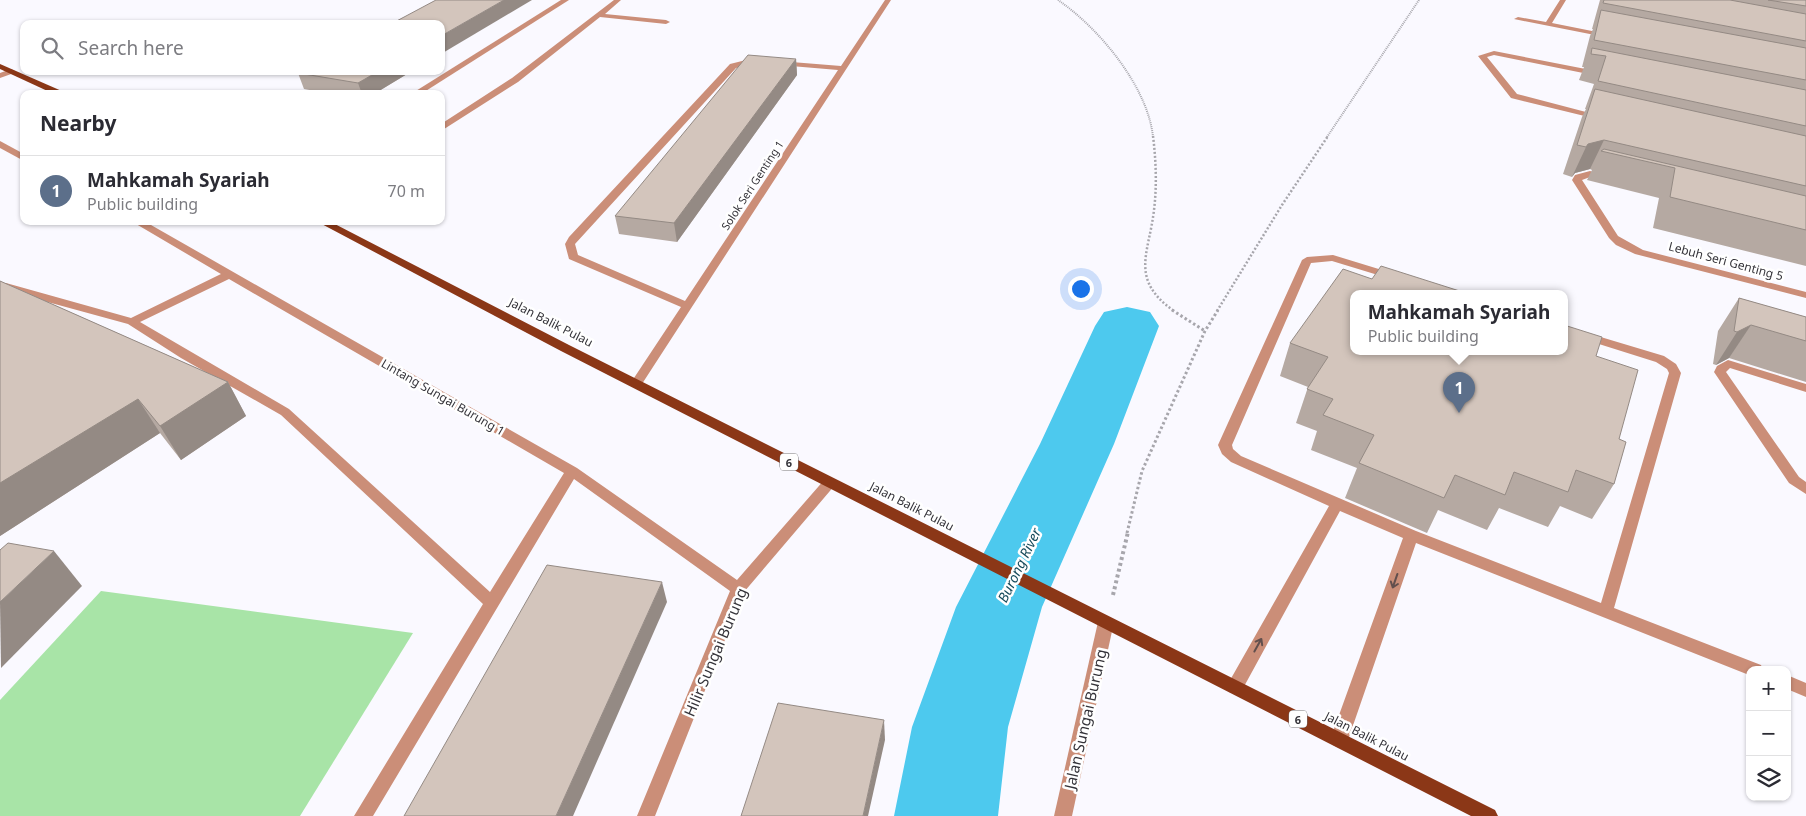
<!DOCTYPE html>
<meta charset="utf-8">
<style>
:root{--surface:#fff;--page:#f7f7f7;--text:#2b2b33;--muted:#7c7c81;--line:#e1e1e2;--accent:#b14e18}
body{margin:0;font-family:"Noto Sans",sans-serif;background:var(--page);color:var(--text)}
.controls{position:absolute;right:15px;bottom:15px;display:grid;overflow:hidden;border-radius:10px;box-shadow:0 1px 4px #0004}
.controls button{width:45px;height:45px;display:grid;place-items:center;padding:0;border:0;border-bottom:1px solid var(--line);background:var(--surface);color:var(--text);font:25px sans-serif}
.you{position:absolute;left:1080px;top:288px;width:18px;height:18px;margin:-12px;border:4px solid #fff;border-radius:50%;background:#1a73e8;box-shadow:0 0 0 8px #1a73e833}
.badge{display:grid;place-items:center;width:32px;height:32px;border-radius:50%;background:var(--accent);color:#fff;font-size:16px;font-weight:700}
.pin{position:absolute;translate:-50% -41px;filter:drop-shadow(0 1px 2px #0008)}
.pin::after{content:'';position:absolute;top:26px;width:18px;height:15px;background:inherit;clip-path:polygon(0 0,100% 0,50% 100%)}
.popup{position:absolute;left:1350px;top:290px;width:218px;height:65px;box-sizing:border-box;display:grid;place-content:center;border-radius:10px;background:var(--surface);filter:drop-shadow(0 1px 4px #0005);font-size:16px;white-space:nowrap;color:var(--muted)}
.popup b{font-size:19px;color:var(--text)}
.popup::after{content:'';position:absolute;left:50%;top:100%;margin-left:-10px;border:10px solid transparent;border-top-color:var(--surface)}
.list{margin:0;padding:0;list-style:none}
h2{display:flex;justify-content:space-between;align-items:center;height:65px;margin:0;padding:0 20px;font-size:21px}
h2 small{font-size:16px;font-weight:400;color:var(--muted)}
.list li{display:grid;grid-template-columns:32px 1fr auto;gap:15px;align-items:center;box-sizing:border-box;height:70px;padding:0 20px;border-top:1px solid var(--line)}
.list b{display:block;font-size:19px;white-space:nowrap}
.list p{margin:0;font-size:16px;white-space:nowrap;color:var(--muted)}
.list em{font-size:16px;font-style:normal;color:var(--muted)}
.icon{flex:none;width:28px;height:28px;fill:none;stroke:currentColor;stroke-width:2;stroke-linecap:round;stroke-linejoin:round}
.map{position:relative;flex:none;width:1806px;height:816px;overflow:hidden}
.search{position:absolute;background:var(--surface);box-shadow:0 1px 4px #0004;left:20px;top:20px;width:425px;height:55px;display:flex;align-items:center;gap:12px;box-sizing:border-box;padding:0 18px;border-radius:10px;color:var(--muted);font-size:19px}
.panel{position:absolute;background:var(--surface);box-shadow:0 1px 4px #0004;left:20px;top:90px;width:425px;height:135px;border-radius:10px}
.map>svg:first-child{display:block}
</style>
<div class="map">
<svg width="1806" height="816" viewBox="0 0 1806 816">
<rect width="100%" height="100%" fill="#faf9ff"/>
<polygon fill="#a8e4a7" points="101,591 413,633 300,816 0,816 0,700"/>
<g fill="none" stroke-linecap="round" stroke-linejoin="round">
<polygon fill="#4dc9ee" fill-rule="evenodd" points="1127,307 1150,312 1159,326 1114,444 1042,607 1008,727 998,816 894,816 912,727 956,607 1040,444 1095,326 1104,312"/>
<g stroke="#a7a6ac" stroke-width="2" stroke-dasharray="1 1" stroke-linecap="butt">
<path d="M 1058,0 C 1099,28 1148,87 1153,137"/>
<polyline points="1327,137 1419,0"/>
</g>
<g stroke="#a7a6ac" stroke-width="2.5" stroke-dasharray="2 2" stroke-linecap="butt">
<path d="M 1153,136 C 1156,160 1157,186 1154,210 C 1149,254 1129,279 1174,311"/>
<polyline points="1217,311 1282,205 1328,136"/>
</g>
<g stroke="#a7a6ac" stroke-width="3" stroke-dasharray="2.5 2.5" stroke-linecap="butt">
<polyline points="1172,310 1205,331"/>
<polyline points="1127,533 1142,471 1205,331 1218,310"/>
</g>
<polyline stroke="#a7a6ac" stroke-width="4" stroke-dasharray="3 3" stroke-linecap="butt" points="1113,595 1128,532"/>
<g fill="#cb8e78" fill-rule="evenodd">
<polygon points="561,0 569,0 421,94 411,94"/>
<polygon points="614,0 621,0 605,14 666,20 670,22 666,24 600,17 518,82 441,131 441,124 512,78"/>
<polygon points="885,0 891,0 640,387 632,387 630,384 681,307 569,259 565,244 569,237 730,64 750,59 760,59 760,63 736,68 575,244 578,255 685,301 838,70 779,65 775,63 779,61 841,66"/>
<polygon points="1560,0 1566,0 1552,23 1607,34 1611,36 1610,38 1514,19 1518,17 1546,22"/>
<polygon points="1494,51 1601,72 1602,74 1598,76 1494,55 1487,57 1517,94 1605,117 1601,120 1511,98 1478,56"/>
<polygon points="11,69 15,71 14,73 0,78 0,73"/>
<polygon points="0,141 24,154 24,161 0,148"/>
<polygon points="1590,171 1611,178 1606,181 1590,177 1582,180 1618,236 1643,250 1806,292 1806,298 1635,254 1616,245 1609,238 1572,180 1575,175"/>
<path d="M 131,221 L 144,221 L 577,468 L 737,580 L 825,479 L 835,479 L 837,482 L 835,485 L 744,592 L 655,816 L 637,816 L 730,591 L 574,479 L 373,816 L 354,816 L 483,604 L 281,415 L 181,358 L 128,324 L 0,289 L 0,283 L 6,283 L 131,318 L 221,274 ZM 229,279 L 564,473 L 490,592 L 289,409 L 140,322 Z"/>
<polygon points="1333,255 1395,274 1396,276 1391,279 1332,261 1311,263 1232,445 1233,449 1241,456 1416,531 1601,603 1669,373 1667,369 1656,362 1564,333 1564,326 1664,356 1676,364 1681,373 1614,608 1761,665 1763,670 1750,670 1749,675 1416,543 1348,740 1345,745 1339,748 1333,745 1330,740 1403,538 1340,511 1241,692 1235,694 1229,692 1227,687 1229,682 1329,506 1231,462 1222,454 1218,445 1302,260 1307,257"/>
<polygon points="1728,360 1806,384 1806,392 1730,368 1726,372 1799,477 1806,482 1806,494 1789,483 1714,372 1717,366"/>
<polygon points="1106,616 1111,618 1114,622 1072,816 1054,816 1098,622 1101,618"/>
<polygon points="1787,675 1806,683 1806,697 1787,689"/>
</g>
<g fill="#8b3717" fill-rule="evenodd">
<polygon points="0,64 64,92 65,94 54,94 0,69"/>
<polygon points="316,221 329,221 569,345 1495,810 1498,816 1471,816 561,351"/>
</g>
</g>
<g fill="#b5a9a2">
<polygon points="1600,0 1806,0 1806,266 1653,228 1659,198 1587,180 1592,170 1590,169 1575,173 1572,177 1563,174 1582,117 1586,109 1585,109 1594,84 1579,80 1584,67 1582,67 1590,36 1593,29 1592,29"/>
<polygon points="796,59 797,75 677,242 619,234 615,216"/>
<polygon points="412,71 374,94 331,94 304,89 298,73"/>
<polygon points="0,281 228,382 246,416 181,460 160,433 0,536"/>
<polygon points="1739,298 1806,317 1806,382 1729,358 1716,365 1713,364 1718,331"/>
<polygon points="1290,343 1596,356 1619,439 1614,484 1592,519 1560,506 1548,527 1499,508 1487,530 1438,510 1427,533 1345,498 1357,468 1311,450 1317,431 1296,423 1308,387 1280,376"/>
</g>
<g fill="#948a84">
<polygon points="504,0 532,0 441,54 441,36"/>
<polygon points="796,59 797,75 677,242 674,223"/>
<polygon points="379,71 412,71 374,94 362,94 358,83"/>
<polygon points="1604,140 1590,169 1575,173 1572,177 1586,147 1588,144"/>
<polygon points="1751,325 1729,358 1716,365 1737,332"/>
<polygon points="228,382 246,416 181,460 160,426"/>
<polygon points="138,399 160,433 0,536 0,483"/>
<polygon points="54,551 82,586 1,668 0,602"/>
<polygon points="662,582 667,602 573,816 556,816"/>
<polygon points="884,720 885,740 868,816 863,816"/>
</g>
<g fill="#d3c5bc" stroke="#948a84">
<polygon points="436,0 504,0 441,36 441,24 391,24"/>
<polygon points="1604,0 1730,0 1806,14 1806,41 1603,3"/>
<polygon points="1768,0 1806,0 1806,6"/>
<polygon points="1601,10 1806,48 1806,80 1594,40"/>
<polygon points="1592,48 1806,90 1806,126 1598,81 1606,56 1591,54"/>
<polygon points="748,55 796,59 674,223 615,216"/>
<polygon points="301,71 379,71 358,83 298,73"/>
<polygon points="1595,89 1806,136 1806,186 1604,140 1588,144 1586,147 1577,145"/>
<polygon points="1604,149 1806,196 1806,230 1670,197 1675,168 1601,151"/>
<polygon points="1381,266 1469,294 1354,294 1354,352 1564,352 1564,325 1602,337 1596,356 1638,370 1619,439 1626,442 1614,484 1576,470 1568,492 1514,472 1505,495 1455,475 1444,498 1359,463 1374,435 1323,415 1333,399 1307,389 1328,357 1290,343 1343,269 1372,279"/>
<polygon points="0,281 228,382 160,426 138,399 0,483"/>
<polygon points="1739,298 1806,317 1806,341 1751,325 1737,332 1734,331"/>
<polygon points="8,543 54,551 0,602 0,550"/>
<polygon points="547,565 662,582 556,816 404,816"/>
<polygon points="778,703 884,720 863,816 741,816"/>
</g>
<defs><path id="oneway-shaft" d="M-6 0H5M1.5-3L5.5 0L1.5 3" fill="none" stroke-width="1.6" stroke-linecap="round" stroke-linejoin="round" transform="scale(1.25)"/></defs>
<g stroke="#624f4d">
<use href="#oneway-shaft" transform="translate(1395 581) rotate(109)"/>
<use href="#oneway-shaft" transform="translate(1258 645) rotate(-61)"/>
</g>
<g text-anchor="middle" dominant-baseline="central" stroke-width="5" stroke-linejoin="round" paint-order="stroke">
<g font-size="11" fill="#35343a" stroke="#fff">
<text transform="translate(752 185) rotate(-57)">Solok Seri Genting 1</text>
</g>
<g fill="#fff" stroke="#727175" stroke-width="1">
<rect x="780" y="453.5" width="18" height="17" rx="4"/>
<rect x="1289" y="710.5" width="18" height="17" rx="4"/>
</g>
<g font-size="11" font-weight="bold" fill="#35343a">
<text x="789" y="462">6</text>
<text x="1298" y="719">6</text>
</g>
<g font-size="12" fill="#35343a" stroke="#fff">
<text transform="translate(1726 261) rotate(15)">Lebuh Seri Genting 5</text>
<text transform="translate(551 322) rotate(27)">Jalan Balik Pulau</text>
<text transform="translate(443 397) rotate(30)">Lintang Sungai Burung 1</text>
<text transform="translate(912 506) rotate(27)">Jalan Balik Pulau</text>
<text transform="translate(1367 736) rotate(27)">Jalan Balik Pulau</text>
</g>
<g font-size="14" font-style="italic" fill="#184c5c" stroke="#fff">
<text transform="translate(1019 565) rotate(-64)">Burong River</text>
</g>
<g font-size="15" fill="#35343a" stroke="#fff">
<text transform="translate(715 652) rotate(-67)">Hilir Sungai Burung</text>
<text transform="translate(1085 719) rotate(-77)">Jalan Sungai Burung</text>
</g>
</g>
</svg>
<div class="controls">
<button>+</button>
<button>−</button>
<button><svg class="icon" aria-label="layers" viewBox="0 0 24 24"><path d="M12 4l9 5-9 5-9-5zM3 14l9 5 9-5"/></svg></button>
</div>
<div class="you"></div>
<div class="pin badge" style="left:1459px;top:413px;background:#5c6f8a">1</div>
<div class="popup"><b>Mahkamah Syariah</b>Public building</div>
<div class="search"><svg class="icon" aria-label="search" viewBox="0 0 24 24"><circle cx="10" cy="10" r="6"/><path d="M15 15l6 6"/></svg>Search here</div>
<section class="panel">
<h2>Nearby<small></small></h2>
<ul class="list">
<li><span class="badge" style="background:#5c6f8a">1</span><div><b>Mahkamah Syariah</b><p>Public building</p></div><em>70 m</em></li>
</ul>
</section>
</div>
